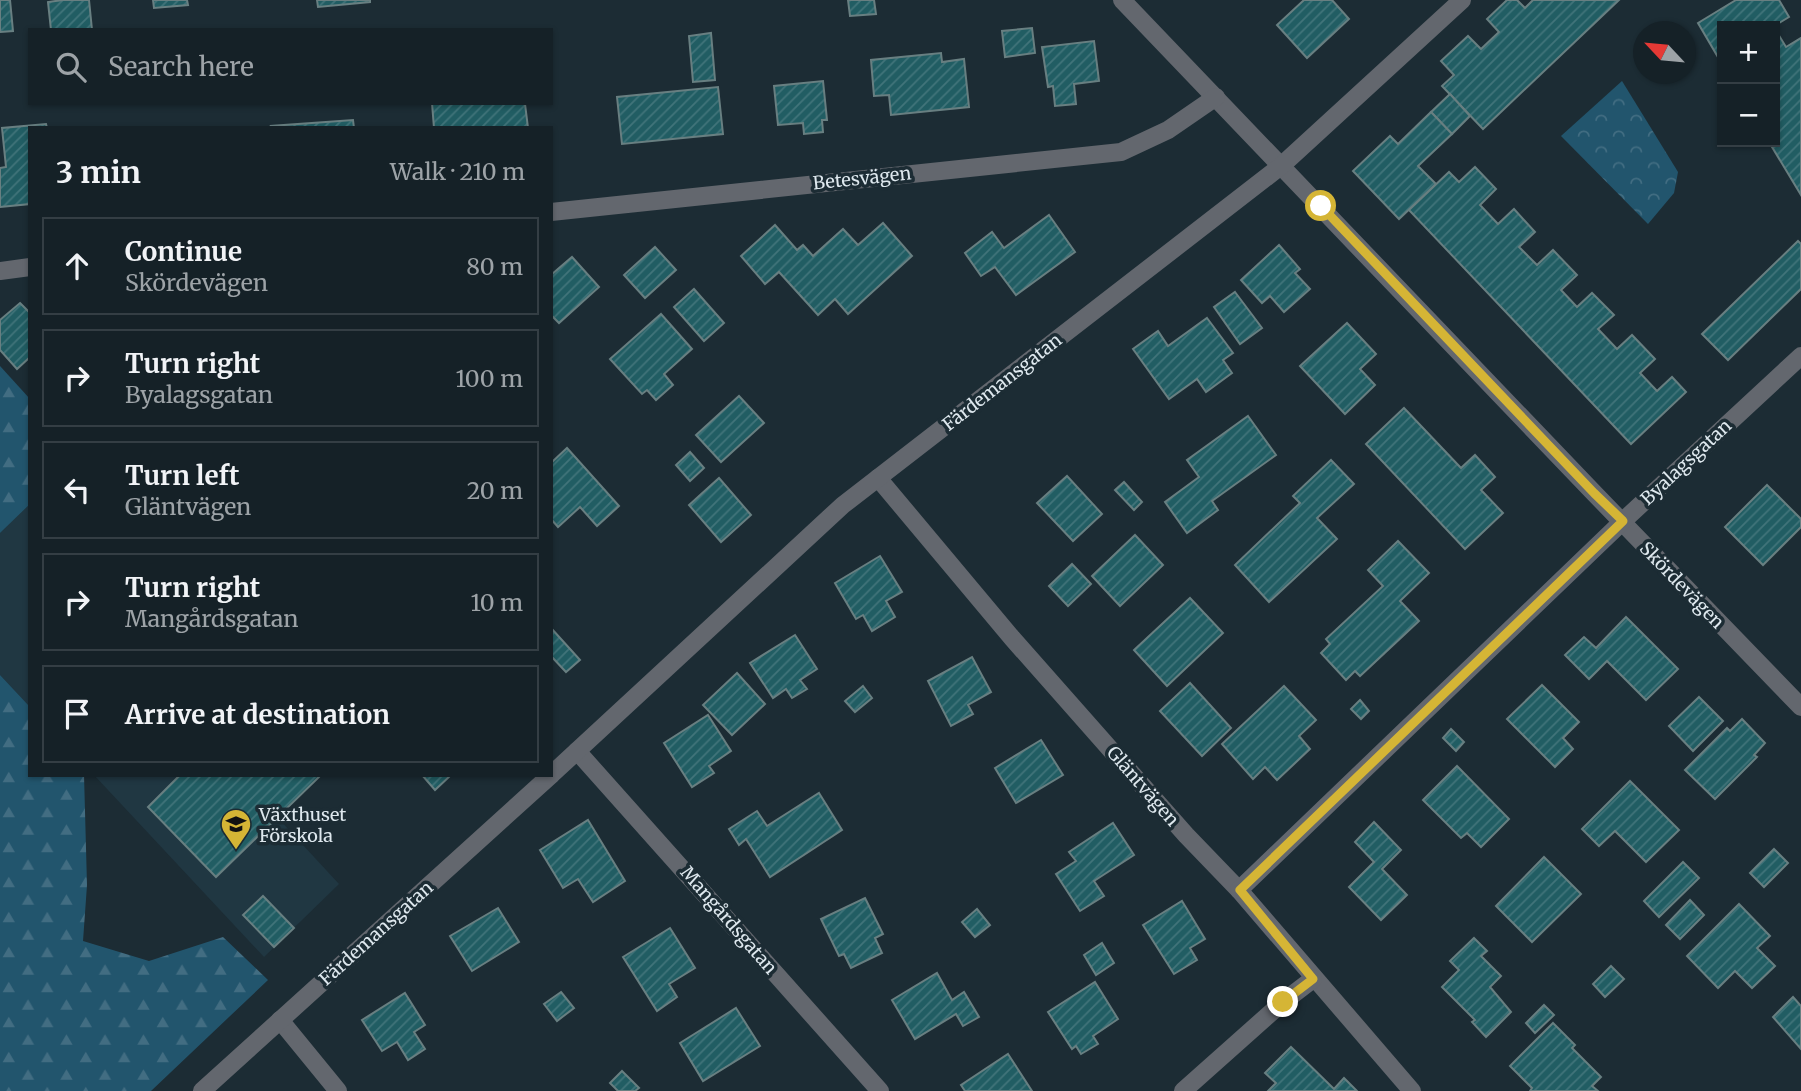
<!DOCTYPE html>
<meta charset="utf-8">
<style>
:root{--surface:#152127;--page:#222e33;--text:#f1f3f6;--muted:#9da3a7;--line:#343e44}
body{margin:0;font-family:Merriweather,serif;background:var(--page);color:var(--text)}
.controls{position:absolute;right:21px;top:21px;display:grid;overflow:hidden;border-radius:0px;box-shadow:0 2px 5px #0004}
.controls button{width:63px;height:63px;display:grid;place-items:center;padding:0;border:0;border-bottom:2px solid var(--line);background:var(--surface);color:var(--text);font:35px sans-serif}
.compass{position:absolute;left:1633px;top:21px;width:63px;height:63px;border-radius:50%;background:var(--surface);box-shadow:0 2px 5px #0004;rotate:296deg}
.stop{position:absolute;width:21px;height:21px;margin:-16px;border:5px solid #d5b535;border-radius:50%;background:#fff}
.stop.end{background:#d5b535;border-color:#fff;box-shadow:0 2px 7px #0008}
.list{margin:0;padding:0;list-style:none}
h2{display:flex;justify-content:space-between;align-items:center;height:91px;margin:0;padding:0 28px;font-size:30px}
h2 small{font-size:23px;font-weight:400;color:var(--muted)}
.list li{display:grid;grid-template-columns:46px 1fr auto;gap:21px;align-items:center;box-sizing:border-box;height:98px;margin:0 14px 14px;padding:0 14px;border:2px solid var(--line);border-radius:0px}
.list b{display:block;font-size:26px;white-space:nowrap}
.list p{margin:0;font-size:23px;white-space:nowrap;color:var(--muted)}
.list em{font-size:23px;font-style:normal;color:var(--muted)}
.icon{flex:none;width:38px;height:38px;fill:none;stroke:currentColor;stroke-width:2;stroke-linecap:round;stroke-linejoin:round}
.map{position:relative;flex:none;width:1801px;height:1091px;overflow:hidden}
.search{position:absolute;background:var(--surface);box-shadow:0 2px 5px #0004;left:28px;top:28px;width:525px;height:77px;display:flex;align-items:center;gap:18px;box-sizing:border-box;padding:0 24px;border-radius:0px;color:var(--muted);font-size:26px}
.panel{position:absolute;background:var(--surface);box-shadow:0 2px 5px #0004;left:28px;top:126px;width:525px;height:651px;border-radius:0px}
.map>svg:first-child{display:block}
</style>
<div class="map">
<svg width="1801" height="1091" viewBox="0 0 1801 1091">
<defs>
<pattern id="forest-firs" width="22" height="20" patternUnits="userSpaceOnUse" patternTransform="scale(1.75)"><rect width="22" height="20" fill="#22556d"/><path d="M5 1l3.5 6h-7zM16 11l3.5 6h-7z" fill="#426d82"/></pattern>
<pattern id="park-crowns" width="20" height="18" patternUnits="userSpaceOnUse" patternTransform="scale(1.75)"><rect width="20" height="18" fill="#22556d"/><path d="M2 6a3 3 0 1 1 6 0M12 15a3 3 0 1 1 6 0" fill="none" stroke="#426d82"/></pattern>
<pattern id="building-hatch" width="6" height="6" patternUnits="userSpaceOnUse" patternTransform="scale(1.75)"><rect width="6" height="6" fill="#215d63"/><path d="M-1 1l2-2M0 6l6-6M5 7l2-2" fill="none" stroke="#41747a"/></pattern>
</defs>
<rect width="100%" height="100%" fill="#1c2c34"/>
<g fill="#203742">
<polygon points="30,504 30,707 0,675 0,533"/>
<polygon points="94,775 321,775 278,818 339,884 264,957"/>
</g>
<g fill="url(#forest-firs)">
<polygon points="0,366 30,399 30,504 0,533"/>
<polygon points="0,675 30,707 30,775 84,775 87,885 83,941 149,961 223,937 268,980 151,1091 0,1091"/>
</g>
<polygon fill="url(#park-crowns)" points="1622,81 1678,172 1674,193 1648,224 1561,136"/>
<g fill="url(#building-hatch)" stroke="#687f81" stroke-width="2">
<polygon points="0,0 10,0 13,31 0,32"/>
<polygon points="63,0 89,0 92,30 51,30 48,2"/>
<polygon points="153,0 187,0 188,5 154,8"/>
<polygon points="317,0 370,0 370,2 318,7"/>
<polygon points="848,0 874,0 876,14 850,16"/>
<polygon points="1304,0 1332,0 1349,19 1307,58 1277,25"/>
<polygon points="1507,0 1517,0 1525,8 1533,0 1619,0 1483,129 1442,86 1454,75 1441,61 1468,36 1481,49 1499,32 1487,19"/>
<polygon points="1736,0 1779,0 1789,17 1774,26 1722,26 1722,64 1698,23"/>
<polygon points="1032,28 1035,53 1005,57 1002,31"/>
<polygon points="1775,29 1786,47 1801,38 1801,195 1769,142 1775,142"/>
<polygon points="711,33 715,80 693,82 689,36"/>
<polygon points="1094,41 1099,81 1074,84 1076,104 1055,106 1053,86 1048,87 1042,47"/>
<polygon points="941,53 942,62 964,59 969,107 891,115 889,95 874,96 871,60"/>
<polygon points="823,81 827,120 822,120 823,132 804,134 803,123 778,125 774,86"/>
<polygon points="718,87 723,134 622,144 617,97"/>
<polygon points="1450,94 1470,116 1452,134 1431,112"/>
<polygon points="432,103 525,104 528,128 434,128"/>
<polygon points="1431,112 1452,134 1418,166 1436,184 1399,219 1353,171 1390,136 1398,144"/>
<polygon points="353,120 354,128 272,128 271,126"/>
<polygon points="46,124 47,128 30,128 30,204 0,207 0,168 6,167 2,128"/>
<polygon points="1475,167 1496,189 1480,205 1498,224 1514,209 1535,232 1519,247 1537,265 1553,250 1577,275 1561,290 1577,307 1592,293 1614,315 1598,329 1617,349 1632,335 1655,359 1640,373 1657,391 1672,377 1686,392 1631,444 1409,210 1449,172 1459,182"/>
<polygon points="1049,215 1075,252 1016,295 995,267 981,276 965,253 992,232 1004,248"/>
<polygon points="883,223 912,256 848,314 835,299 818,315 779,272 765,284 741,256 775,225 797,250 803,245 813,256 843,229 858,245"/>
<polygon points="1798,241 1801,244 1801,289 1728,360 1702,334"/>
<polygon points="1279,245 1300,269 1295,273 1310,289 1284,312 1270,296 1262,303 1241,280"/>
<polygon points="655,247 676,270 645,298 624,275"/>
<polygon points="572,257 599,287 559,323 551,315 551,275"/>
<polygon points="694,289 724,323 704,341 674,307"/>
<polygon points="1235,292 1262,328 1240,344 1214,307"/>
<polygon points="20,303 30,313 30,357 17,369 0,350 0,320"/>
<polygon points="661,314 692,349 664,374 673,385 656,400 647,390 642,394 610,359"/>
<polygon points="1207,318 1233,353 1223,360 1232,373 1206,392 1197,379 1169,399 1133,349 1158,331 1168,346"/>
<polygon points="1347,323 1376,354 1360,369 1375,385 1345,414 1300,366"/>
<polygon points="739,396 764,423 721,462 696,435"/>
<polygon points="1404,408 1461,468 1475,455 1495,477 1481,490 1503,513 1465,549 1366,444"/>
<polygon points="1248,416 1276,455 1212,501 1218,510 1187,533 1165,502 1199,477 1187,460"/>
<polygon points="567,448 619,506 597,526 580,507 558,527 551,519 551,463"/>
<polygon points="690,452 704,468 690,481 676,465"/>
<polygon points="1331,460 1354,484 1317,518 1337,539 1269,602 1235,565 1300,503 1293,496"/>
<polygon points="1067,476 1102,514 1073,541 1037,503"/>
<polygon points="719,478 751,515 721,542 689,505"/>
<polygon points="1124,482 1142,502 1134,510 1115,490"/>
<polygon points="1767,485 1801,519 1801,527 1763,565 1725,527"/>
<polygon points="1135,535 1163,565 1120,606 1092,576"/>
<polygon points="1398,541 1429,573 1400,601 1419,621 1360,676 1355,671 1346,680 1321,653 1330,644 1326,639 1383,586 1368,570"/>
<polygon points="880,556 902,592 886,601 895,617 872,631 863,615 856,619 835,583"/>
<polygon points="1072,564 1091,584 1068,606 1049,586"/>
<polygon points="1190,598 1223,633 1167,686 1134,650"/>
<polygon points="1626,617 1678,669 1646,700 1607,661 1589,679 1565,655 1584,637 1596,648"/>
<polygon points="551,628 580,660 566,672 551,656"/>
<polygon points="795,635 817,669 800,680 807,689 792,698 786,689 773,698 750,663"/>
<polygon points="972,657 991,692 968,705 973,714 951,726 928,681"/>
<polygon points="737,673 765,704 732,735 703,705"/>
<polygon points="1190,683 1231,728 1202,756 1160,711"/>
<polygon points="1542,685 1579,722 1563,738 1573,749 1555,767 1507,719"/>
<polygon points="863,686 872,698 855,712 845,701"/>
<polygon points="1284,686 1316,720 1299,736 1310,749 1277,780 1265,767 1253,779 1222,744"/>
<polygon points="1699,697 1723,721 1693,751 1669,726"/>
<polygon points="1360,700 1369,711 1361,719 1351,709"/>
<polygon points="708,715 731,751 709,766 714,773 692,787 664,743"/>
<polygon points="1742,719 1765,743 1754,755 1757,757 1715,799 1685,770 1727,728 1730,731"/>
<polygon points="1451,729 1464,742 1456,751 1443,738"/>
<polygon points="1041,740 1063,775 1016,803 995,768"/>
<polygon points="1457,766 1509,819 1481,847 1467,833 1461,838 1423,800"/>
<polygon points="180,775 321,775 216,877 148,807"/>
<polygon points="422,775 451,775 435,790"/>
<polygon points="1630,781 1679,830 1646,862 1615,831 1599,846 1582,829"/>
<polygon points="819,793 842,830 770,877 746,839 739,845 729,829 757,811 767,826"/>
<polygon points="588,820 625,881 593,902 578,879 563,888 540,850"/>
<polygon points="1374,822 1401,850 1382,869 1407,895 1381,920 1349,887 1374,862 1355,842"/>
<polygon points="1113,823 1134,855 1094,881 1104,896 1080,911 1056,874 1076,861 1069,852"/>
<polygon points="1774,849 1788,863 1764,887 1750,873"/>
<polygon points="1544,857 1581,894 1532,942 1496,906"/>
<polygon points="1683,862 1699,878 1659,917 1644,901"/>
<polygon points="263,896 294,928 274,947 243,915"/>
<polygon points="865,898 883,934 875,938 882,953 851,968 844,954 839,956 821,919"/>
<polygon points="1690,900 1704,915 1680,939 1666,925"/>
<polygon points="1182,901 1205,939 1190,948 1197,960 1174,974 1143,925"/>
<polygon points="1739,904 1770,936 1757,948 1775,966 1752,988 1735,971 1718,988 1687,956"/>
<polygon points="498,908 519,942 472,971 450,936"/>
<polygon points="977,909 990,925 975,937 962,922"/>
<polygon points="670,928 695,968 669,984 677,997 657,1011 623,957"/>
<polygon points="1474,938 1487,951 1481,956 1501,976 1490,987 1511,1012 1486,1037 1472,1022 1475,1020 1442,987 1459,970 1450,961"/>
<polygon points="1102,943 1114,963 1096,975 1084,955"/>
<polygon points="1611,966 1624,979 1605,997 1593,984"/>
<polygon points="937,973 952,1000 964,992 979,1017 963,1026 956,1014 915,1039 892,1000"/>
<polygon points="1095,982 1118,1019 1093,1036 1098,1044 1081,1054 1076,1046 1072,1049 1048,1012"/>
<polygon points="561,992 574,1008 557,1021 544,1004"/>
<polygon points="405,993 425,1025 414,1032 425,1049 408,1060 397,1042 382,1051 362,1020"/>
<polygon points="1793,997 1801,1006 1801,1049 1773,1017"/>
<polygon points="1544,1005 1554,1015 1535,1033 1526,1023"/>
<polygon points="736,1008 760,1046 703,1081 680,1043"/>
<polygon points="1553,1023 1575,1045 1572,1048 1601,1077 1592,1086 1598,1091 1530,1091 1532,1088 1510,1066"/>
<polygon points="1291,1047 1334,1089 1344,1078 1357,1091 1268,1091 1276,1083 1265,1073"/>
<polygon points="1008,1054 1032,1091 965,1091 961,1085"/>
<polygon points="622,1071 639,1088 635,1091 618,1091 610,1083"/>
</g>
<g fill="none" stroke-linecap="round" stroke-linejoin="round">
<g stroke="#63676e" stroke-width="18">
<polyline points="1122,0 1594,493 1801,707"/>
<polyline points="551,212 1121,152 1168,130 1216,97"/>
<polyline points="0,271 30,267"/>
<polyline points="878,478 1012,638 1186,835 1239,890 1412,1091"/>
<polyline points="577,751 880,1091"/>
<polyline points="551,775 843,505 1281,166 1462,0"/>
<polyline points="1239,890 1623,521 1801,356"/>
<polyline points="280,1020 338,1091"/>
<polyline points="202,1091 551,775"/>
<polyline points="1183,1091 1283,1002 1313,979"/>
</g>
</g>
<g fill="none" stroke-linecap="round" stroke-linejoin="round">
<polyline stroke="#d5b535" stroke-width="9" points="1283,1002 1313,979 1240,890 1623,521 1594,493 1321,206"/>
</g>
<defs>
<g id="school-pin" transform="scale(1.575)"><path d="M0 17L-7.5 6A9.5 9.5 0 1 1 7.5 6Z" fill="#d5b535" stroke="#1c2c34"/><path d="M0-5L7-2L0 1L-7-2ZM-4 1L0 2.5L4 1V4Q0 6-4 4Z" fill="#111"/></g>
</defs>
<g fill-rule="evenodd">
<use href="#school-pin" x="236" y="824"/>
</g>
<g text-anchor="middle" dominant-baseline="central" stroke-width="7" stroke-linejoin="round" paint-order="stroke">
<g font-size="18" fill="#dee8ee" stroke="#1c2c34">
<text transform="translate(862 178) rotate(-6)">Betesvägen</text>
<text transform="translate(1002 382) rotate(-38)">Färdemansgatan</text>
<text transform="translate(1686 462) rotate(-43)">Byalagsgatan</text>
<text transform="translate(1682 585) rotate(46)">Skördevägen</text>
<text transform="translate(1143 786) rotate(49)">Gläntvägen</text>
<text transform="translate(729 920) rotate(49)">Mangårdsgatan</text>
<text transform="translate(376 933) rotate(-42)">Färdemansgatan</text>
</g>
<g font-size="18" fill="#dee8ee" stroke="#1c2c34" text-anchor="start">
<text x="259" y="814">Växthuset<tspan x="259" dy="21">Förskola</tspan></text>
</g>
</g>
</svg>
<div class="controls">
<button>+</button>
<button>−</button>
</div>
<svg class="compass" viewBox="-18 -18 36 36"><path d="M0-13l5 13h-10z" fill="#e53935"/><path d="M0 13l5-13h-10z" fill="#9da3a7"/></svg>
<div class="stop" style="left:1321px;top:206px"></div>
<div class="stop end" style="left:1283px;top:1002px"></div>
<div class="search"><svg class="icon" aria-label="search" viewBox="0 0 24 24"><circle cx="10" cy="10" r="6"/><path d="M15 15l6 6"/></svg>Search here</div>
<section class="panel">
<h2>3 min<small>Walk · 210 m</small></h2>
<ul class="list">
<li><svg class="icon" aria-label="ahead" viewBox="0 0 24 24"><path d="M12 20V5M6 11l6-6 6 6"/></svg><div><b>Continue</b><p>Skördevägen</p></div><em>80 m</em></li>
<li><svg class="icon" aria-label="right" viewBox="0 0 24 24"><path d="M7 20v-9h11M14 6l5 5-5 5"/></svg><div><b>Turn right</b><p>Byalagsgatan</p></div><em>100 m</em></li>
<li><svg class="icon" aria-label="left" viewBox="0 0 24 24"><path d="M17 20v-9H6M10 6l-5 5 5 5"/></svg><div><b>Turn left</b><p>Gläntvägen</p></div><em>20 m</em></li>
<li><svg class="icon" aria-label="right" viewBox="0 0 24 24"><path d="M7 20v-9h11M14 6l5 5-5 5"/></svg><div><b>Turn right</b><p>Mangårdsgatan</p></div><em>10 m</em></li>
<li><svg class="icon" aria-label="arrive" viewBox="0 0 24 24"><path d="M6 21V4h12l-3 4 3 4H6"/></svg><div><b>Arrive at destination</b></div></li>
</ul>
</section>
</div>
